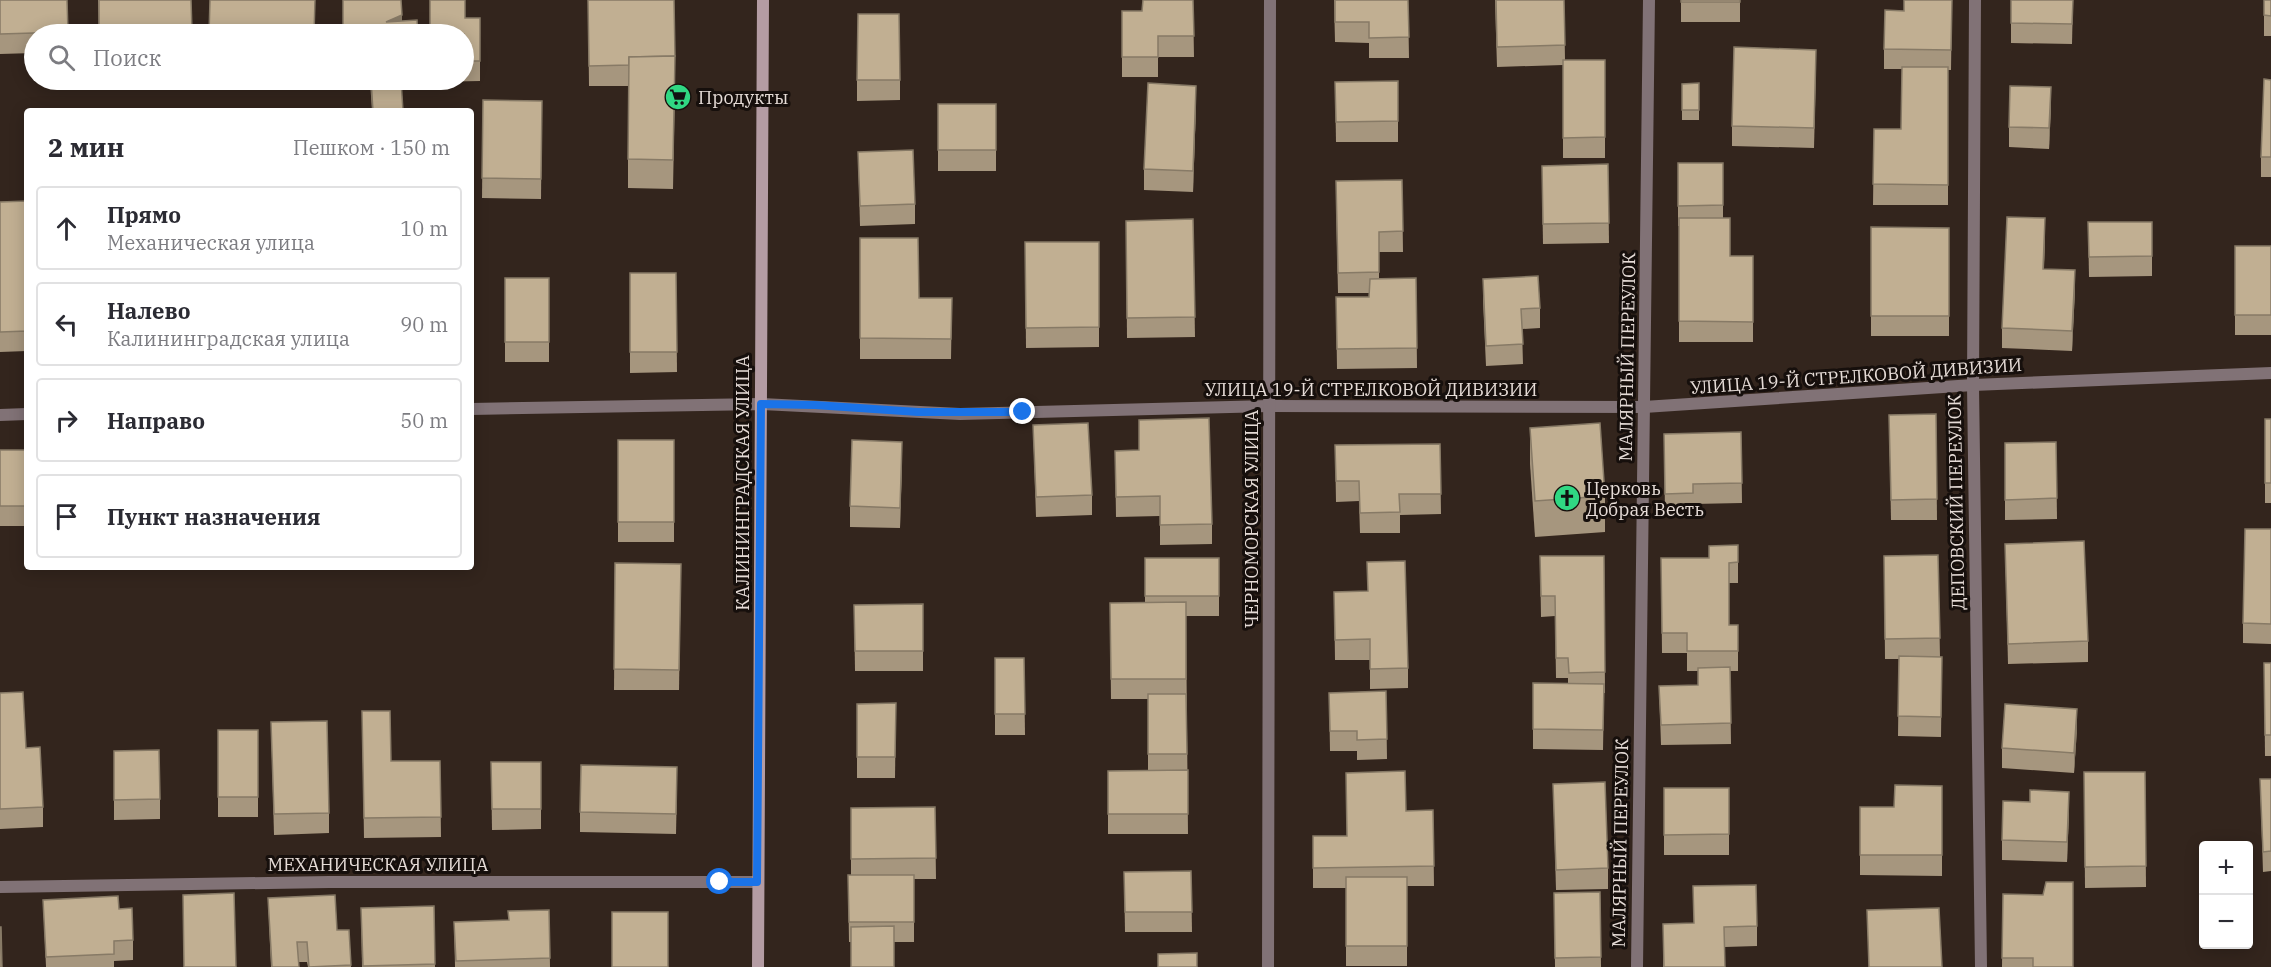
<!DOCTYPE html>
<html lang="ru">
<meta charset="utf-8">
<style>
:root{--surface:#fff;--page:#f2f2f3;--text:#2b2b33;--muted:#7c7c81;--line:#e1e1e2}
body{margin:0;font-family:"IBM Plex Serif",serif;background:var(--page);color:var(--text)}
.controls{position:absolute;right:18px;bottom:18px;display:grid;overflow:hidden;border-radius:6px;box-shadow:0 3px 15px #0003}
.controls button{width:54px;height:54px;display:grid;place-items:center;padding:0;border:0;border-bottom:2px solid var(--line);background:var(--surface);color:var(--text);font:30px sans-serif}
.stop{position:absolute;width:18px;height:18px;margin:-14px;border:4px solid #1a73e8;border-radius:50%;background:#fff}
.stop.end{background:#1a73e8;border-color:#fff;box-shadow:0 2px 6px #0008}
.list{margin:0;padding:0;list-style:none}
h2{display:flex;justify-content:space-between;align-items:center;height:78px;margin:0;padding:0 24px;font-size:26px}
h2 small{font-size:20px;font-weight:400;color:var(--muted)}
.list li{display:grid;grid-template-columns:39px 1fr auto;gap:18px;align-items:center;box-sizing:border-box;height:84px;margin:0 12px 12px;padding:0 12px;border:2px solid var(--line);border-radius:6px}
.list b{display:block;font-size:22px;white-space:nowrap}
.list p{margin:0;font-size:20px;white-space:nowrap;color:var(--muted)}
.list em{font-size:20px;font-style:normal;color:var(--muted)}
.icon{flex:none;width:33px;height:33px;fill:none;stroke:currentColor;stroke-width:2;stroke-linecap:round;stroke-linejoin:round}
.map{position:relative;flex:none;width:2271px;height:967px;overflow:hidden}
.search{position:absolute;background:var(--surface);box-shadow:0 3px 15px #0003;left:24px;top:24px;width:450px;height:66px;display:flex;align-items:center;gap:15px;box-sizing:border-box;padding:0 21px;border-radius:33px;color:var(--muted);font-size:22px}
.panel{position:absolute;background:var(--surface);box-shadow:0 3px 15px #0003;left:24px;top:108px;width:450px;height:462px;border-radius:6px}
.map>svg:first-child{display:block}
</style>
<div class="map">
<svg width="2271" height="967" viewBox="0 0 2271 967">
<rect width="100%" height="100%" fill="#33251d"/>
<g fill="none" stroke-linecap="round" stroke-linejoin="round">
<g stroke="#817276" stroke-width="12">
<polyline points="1975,0 1973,385 1981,967"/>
<polyline points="471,409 761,404 960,414 1269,406 1644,407 1973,385 2271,373"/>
<polyline points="0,415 27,414"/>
<polyline points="0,887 329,882 757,882"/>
<polyline points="1268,967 1270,0"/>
<polyline points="1637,967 1649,0"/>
</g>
<polyline stroke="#b49ca3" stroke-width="12" points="758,967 763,0"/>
</g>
<g fill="#a6967e">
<polygon points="0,0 67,0 68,34 34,34 34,53 0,54"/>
<polygon points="98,0 191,0 192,34 99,34"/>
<polygon points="588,0 675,85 673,189 628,188 628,86 589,86"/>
<polygon points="1193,0 1194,57 1158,57 1158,77 1122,77 1122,11 1142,11"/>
<polygon points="1334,0 1408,0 1409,58 1369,58 1369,43 1335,42"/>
<polygon points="1495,0 1564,0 1565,60 1605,60 1605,158 1563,158 1563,65 1497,67"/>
<rect x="1681" y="0" width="59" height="22"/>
<polygon points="1952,0 1951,70 1948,70 1948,205 1873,205 1874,129 1901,129 1902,69 1884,69 1884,49 1904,11"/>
<polygon points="2011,0 2073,0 2072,44 2011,43"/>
<rect x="2264" y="0" width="7" height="36"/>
<polygon points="480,18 480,81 431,82 431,80 464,80 464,34"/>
<polygon points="1816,70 1814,148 1732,146 1732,126"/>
<polygon points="370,80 401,80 403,111 372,111"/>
<polygon points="857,80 900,80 900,100 857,101"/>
<polygon points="2271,80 2271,177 2261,177 2261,157"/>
<polygon points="1398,81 1398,142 1336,142 1335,82"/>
<polygon points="1699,83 1699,120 1682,120 1682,84"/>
<polygon points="483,100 542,101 541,199 482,198"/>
<rect x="938" y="104" width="58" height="67"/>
<polygon points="1196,106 1193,192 1144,190 1144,169"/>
<polygon points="2051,107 2049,149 2009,147 2009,127"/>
<polygon points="858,152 915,204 915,224 860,226"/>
<polygon points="1678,163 1723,163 1723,218 1730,256 1753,256 1753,342 1679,342 1679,226 1678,226"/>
<polygon points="1608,164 1609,243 1543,244 1542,186"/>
<polygon points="1402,180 1403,252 1379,252 1379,278 1416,278 1417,368 1337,369 1336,297 1369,297 1369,293 1338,293 1336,201"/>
<polygon points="27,201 27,351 0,352 0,202"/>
<polygon points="1193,219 1195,337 1127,338 1126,221"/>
<polygon points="2088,222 2152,222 2152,276 2089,277"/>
<polygon points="1871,227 1949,228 1949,336 1871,336"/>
<polygon points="860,238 919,298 952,298 951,359 860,359"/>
<polygon points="2045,239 2044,269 2075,290 2072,351 2002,348 2002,328"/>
<polygon points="1025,242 1099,242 1099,347 1026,348"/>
<rect x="2235" y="246" width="36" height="89"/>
<polygon points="630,273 676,273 677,372 630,373"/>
<rect x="505" y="278" width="44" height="84"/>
<polygon points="1483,279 1540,308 1540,328 1522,329 1523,364 1486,366 1483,300"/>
<polygon points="1936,414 1937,520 1891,520 1889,415"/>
<rect x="2265" y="419" width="6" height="84"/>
<polygon points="1033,425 1092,495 1092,515 1036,517"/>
<polygon points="1530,428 1605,496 1605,532 1535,537 1530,464"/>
<polygon points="1741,432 1742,503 1693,504 1693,513 1665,514 1664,434"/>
<rect x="618" y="440" width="56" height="102"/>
<polygon points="2056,442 2057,519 2005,520 2005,443"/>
<polygon points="1440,444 1441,514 1400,515 1400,533 1360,533 1359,501 1336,502 1335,445"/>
<rect x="0" y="450" width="27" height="76"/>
<polygon points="1115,451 1212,524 1212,544 1160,545 1160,516 1116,517"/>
<polygon points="902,462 900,528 850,527 850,506"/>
<polygon points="2271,529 2271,644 2243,643 2243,623"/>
<polygon points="2005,544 2088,641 2088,662 2008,664"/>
<polygon points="1738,545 1738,583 1729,583 1729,625 1738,625 1738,671 1730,671 1731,744 1661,745 1659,686 1698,685 1698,671 1687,671 1687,653 1662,653 1661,558 1709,558"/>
<polygon points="1938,555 1940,657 1942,657 1941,737 1898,736 1899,659 1885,659 1884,556"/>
<polygon points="1540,556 1604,556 1605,693 1604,693 1603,750 1533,749 1533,683 1568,683 1568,678 1556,678 1555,616 1541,617"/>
<polygon points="1145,558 1219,558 1219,616 1186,616 1188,834 1108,834 1108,771 1148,770 1148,699 1111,699 1110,603 1145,603"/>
<polygon points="615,563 681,564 679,690 614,690"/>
<polygon points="1334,592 1408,668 1408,688 1370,689 1370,660 1335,660"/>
<polygon points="923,604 923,671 855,671 854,605"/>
<polygon points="995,658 1024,658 1025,735 995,735"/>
<polygon points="2264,663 2271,663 2271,756 2265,756"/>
<polygon points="1386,691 1387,759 1357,760 1357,751 1330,751 1329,693"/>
<polygon points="0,693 26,748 43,807 43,827 0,829"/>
<polygon points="896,703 895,778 857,778 857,704"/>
<polygon points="362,711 391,761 440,761 441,837 364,838"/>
<polygon points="271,722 329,813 329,833 274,835"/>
<polygon points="2077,729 2074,773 2002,768 2002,748"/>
<rect x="218" y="730" width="40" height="87"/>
<polygon points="114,751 160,799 160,819 114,820"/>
<polygon points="491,762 541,762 541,829 492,830"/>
<polygon points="2084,772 2145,772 2146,887 2085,888"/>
<polygon points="2260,779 2271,779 2271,871 2263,872"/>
<polygon points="1553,784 1608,868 1608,889 1556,890"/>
<polygon points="1942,786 1942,876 1860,875 1860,807 1894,807"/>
<polygon points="677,787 676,834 580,832 580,812"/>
<rect x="1664" y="788" width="65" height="67"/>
<polygon points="935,807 936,879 914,879 914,942 849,942 848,875 851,875 851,808"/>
<polygon points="1433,810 1434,886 1407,886 1407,966 1346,966 1346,888 1313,888 1313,836 1347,836 1406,811"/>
<polygon points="2069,812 2067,862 2002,860 2002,840"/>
<polygon points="1191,871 1192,932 1125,932 1124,872"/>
<polygon points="1600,892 1601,967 1555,967 1554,893"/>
<polygon points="2003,894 2073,967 2002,967"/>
<polygon points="268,898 337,930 349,930 351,967 308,967 307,962 298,962 299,967 271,967"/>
<polygon points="43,900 119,909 133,940 133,960 114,961 114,967 46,967"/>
<polygon points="434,906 435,967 362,967 361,908"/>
<polygon points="549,910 550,967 455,967 454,922 508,920"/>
<polygon points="1663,924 1757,926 1757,946 1725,947 1725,967 1663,967"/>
</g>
<g fill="#877a66">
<polygon points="402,15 402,34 386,22"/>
<polygon points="1196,86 1196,106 1193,192 1193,171"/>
<polygon points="2051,87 2051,107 2049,149 2049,128"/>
<polygon points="2045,218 2045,239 2043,289 2043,269"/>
<polygon points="2075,270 2075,290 2072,351 2072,331"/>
<polygon points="902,442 902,462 900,528 900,508"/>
<polygon points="2077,709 2077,729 2074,773 2074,753"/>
<polygon points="2069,792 2069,812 2067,862 2067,842"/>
</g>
<g fill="#c1af92" stroke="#877a66" stroke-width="1.5">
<polygon points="0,0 67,0 68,32 0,34"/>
<polygon points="99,0 191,0 192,31 99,32"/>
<polygon points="210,0 315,0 314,34 209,34"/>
<polygon points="343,0 401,0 402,15 386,22 417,20 418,34 343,34"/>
<polygon points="430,0 465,0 465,18 480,18 480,61 464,61 464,34 430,34"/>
<polygon points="588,0 674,0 675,56 629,57 629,65 589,66"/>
<polygon points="1143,0 1193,0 1194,36 1158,36 1158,57 1122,57 1122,11 1142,11"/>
<polygon points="1335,0 1408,0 1409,37 1369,38 1369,22 1335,22"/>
<polygon points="1496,0 1564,0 1565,45 1497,47"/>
<rect x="1681" y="0" width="59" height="2"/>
<polygon points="1904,0 1952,0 1951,50 1884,49 1885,10 1904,11"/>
<polygon points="2011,0 2073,0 2072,24 2011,23"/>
<polygon points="2264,0 2271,0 2271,16 2264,15"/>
<polygon points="858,14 899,14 900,80 857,80"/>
<polygon points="1734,47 1816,50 1814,128 1732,126"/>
<polygon points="675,56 673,160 628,159 629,57"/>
<polygon points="1563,60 1605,60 1605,137 1563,138"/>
<polygon points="1902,67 1948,67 1948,185 1873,184 1874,129 1901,129"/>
<polygon points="2264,79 2271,80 2271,157 2261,157"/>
<polygon points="371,80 401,80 403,111 373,111"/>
<polygon points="1398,81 1398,121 1336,122 1335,82"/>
<polygon points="1148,83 1196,86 1193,171 1144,169"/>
<polygon points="1699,83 1699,110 1682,110 1682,84"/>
<polygon points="2010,86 2051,87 2049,128 2009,127"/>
<polygon points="483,100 542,101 541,179 482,178"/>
<rect x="938" y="104" width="58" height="46"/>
<polygon points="913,150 915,204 860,206 858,152"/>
<polygon points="1678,163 1723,163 1723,205 1678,206"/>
<polygon points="1608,164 1609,223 1543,224 1542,166"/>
<polygon points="1402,180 1403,231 1379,232 1379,272 1338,273 1336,181"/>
<polygon points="27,201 27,331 0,332 0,202"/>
<polygon points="2007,217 2045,218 2043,269 2075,270 2072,331 2002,328"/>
<polygon points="1679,218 1730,218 1730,256 1753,256 1753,322 1679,321"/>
<polygon points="1193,219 1195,317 1127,318 1126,221"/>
<polygon points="2088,222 2152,222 2152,256 2089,257"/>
<polygon points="1871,227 1949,228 1949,316 1871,316"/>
<polygon points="860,238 918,238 919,298 952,298 951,339 860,338"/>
<polygon points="1025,242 1099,242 1099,327 1026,328"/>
<rect x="2235" y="246" width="36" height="69"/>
<polygon points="630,273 676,273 677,352 630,352"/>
<polygon points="1538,276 1540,308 1521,309 1523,344 1486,346 1483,279"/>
<rect x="505" y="278" width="44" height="64"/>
<polygon points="1416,278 1417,348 1337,349 1336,297 1369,297 1370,279"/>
<polygon points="1936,414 1937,499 1891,500 1889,415"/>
<polygon points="1209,418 1212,524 1160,525 1160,496 1116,497 1115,451 1139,450 1139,420"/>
<rect x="2265" y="419" width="6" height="64"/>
<polygon points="1088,423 1092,495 1036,497 1033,425"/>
<polygon points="1600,423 1605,496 1535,501 1530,428"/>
<polygon points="1741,432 1742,483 1693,484 1693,493 1665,494 1664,434"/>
<rect x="618" y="440" width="56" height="82"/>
<polygon points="852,440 902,442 900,508 850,506"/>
<polygon points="2056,442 2057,498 2005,500 2005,443"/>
<polygon points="1440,444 1441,494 1399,494 1400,512 1360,513 1359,481 1336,481 1335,445"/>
<rect x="0" y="450" width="27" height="56"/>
<polygon points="2245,529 2271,529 2271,624 2243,623"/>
<polygon points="2084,541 2088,641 2008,644 2005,544"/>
<polygon points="1738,545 1738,562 1729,563 1729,625 1738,625 1738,651 1687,651 1687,633 1662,633 1661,558 1709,558 1709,546"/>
<polygon points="1938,555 1940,638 1885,639 1884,556"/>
<polygon points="1540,556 1604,556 1605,672 1569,673 1568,658 1556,658 1555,596 1541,596"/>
<rect x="1145" y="558" width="74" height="38"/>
<polygon points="1405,561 1408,668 1370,669 1370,639 1335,640 1334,592 1368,591 1367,562"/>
<polygon points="615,563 681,564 679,670 614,669"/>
<polygon points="1186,602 1186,679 1111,679 1110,603"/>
<polygon points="923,604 923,651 855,651 854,605"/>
<polygon points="1899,656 1942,657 1941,717 1898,716"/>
<polygon points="995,658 1024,658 1025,714 995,714"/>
<polygon points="2264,663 2271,663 2271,735 2265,735"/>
<polygon points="1730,667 1731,723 1661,725 1659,686 1698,685 1698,668"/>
<polygon points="1533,683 1604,684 1603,730 1533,729"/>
<polygon points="1386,691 1387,739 1357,740 1357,731 1330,731 1329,693"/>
<polygon points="23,692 26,748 40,747 43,807 0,809 0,693"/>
<polygon points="1148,694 1186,694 1187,754 1148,754"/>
<polygon points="896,703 895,757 857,757 857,704"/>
<polygon points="2005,704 2077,709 2074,753 2002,748"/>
<polygon points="362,711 390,711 391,761 440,761 441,817 364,818"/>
<polygon points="327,721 329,813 274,814 271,722"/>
<rect x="218" y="730" width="40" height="67"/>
<polygon points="159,750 160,799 114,800 114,751"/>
<polygon points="491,762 541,762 541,809 492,809"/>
<polygon points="581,765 677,767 676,814 580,812"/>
<polygon points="1188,770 1188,814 1108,814 1108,771"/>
<polygon points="1405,771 1406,811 1433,810 1434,866 1313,868 1313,836 1347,836 1346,773"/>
<polygon points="2084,772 2145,772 2146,866 2085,867"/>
<polygon points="2260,779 2271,779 2271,851 2263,852"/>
<polygon points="1605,782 1608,868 1556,870 1553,784"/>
<polygon points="1895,785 1942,786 1942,855 1860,855 1860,807 1894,807"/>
<polygon points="1664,788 1729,788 1729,834 1664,835"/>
<polygon points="2030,790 2069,792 2067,842 2002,840 2003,801 2030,802"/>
<polygon points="935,807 936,858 851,859 851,808"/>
<polygon points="1191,871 1192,912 1125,912 1124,872"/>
<polygon points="848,875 914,875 914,922 849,922"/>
<rect x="1346" y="877" width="61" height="69"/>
<polygon points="2046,882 2073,882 2073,967 2033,967 2033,958 2002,958 2003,894 2043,895"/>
<polygon points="1756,885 1757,926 1724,927 1725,967 1664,967 1663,924 1694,923 1693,886"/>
<polygon points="1600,892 1601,957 1555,958 1554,893"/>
<polygon points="234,893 236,967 184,967 183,895"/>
<polygon points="335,895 337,930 349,930 351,965 309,967 307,942 297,942 299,967 272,967 268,898"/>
<polygon points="118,896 119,909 132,908 133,940 114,941 114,954 46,957 43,900"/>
<polygon points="434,906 435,964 363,966 361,908"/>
<polygon points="1939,908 1942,967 1869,967 1867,910"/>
<polygon points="549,910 550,958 456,961 454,922 509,920 508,911"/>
<rect x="612" y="912" width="56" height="55"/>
<polygon points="894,926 894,967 851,967 851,927"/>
<polygon points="0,927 1,927 2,967 0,967"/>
<polygon points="1197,953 1197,967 1158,967 1158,954"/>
</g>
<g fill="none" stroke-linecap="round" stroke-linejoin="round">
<polyline stroke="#1a73e8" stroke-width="8" points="720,882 757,882 761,404 815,405 918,412 1023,412"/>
</g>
<defs>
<g id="supermarket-disc" transform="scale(1.35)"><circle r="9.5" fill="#30d883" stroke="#160f0c"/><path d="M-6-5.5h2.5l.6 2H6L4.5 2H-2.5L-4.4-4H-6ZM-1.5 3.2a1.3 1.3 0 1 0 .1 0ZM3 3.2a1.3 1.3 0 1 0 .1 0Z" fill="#111"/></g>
<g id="church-disc" transform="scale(1.35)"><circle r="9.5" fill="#30d883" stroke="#160f0c"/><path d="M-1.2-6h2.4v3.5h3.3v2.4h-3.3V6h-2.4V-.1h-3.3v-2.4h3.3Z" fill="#111"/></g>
</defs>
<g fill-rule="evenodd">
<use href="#supermarket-disc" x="678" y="97"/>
<use href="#church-disc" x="1567" y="498"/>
</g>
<g text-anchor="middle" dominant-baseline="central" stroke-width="6" stroke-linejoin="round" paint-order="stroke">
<g font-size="18" fill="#e6dcd7" stroke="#160f0c" text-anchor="start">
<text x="698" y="97">Продукты</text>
<text x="1586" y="488">Церковь<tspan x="1586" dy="21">Добрая Весть</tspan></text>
</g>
<g font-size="18" fill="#e6dcd7" stroke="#160f0c">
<text transform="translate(1627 357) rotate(-89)">МАЛЯРНЫЙ ПЕРЕУЛОК</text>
<text transform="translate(1856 376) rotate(-4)">УЛИЦА 19-Й СТРЕЛКОВОЙ ДИВИЗИИ</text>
<text x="1371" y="389">УЛИЦА 19-Й СТРЕЛКОВОЙ ДИВИЗИИ</text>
<text transform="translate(742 483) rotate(-90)">КАЛИНИНГРАДСКАЯ УЛИЦА</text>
<text transform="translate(1956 502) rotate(-91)">ДЕПОВСКИЙ ПЕРЕУЛОК</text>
<text transform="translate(1251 519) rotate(-90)">ЧЕРНОМОРСКАЯ УЛИЦА</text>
<text transform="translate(1620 843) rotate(-89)">МАЛЯРНЫЙ ПЕРЕУЛОК</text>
<text x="378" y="864">МЕХАНИЧЕСКАЯ УЛИЦА</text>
</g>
</g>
</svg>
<div class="controls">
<button>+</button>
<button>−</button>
</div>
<div class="stop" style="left:720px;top:882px"></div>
<div class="stop end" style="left:1023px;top:412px"></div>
<div class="search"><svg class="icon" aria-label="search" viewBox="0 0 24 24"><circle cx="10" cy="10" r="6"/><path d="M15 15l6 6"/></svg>Поиск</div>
<section class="panel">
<h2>2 мин<small>Пешком · 150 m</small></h2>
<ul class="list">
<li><svg class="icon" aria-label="ahead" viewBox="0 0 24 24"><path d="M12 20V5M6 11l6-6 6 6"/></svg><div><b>Прямо</b><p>Механическая улица</p></div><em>10 m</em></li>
<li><svg class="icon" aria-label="left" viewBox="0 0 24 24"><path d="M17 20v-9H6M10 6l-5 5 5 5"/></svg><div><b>Налево</b><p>Калининградская улица</p></div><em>90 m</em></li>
<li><svg class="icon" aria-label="right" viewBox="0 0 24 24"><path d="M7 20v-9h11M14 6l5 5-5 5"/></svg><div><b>Направо</b></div><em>50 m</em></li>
<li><svg class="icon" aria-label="arrive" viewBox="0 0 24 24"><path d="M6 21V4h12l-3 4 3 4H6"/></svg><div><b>Пункт назначения</b></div></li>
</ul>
</section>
</div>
